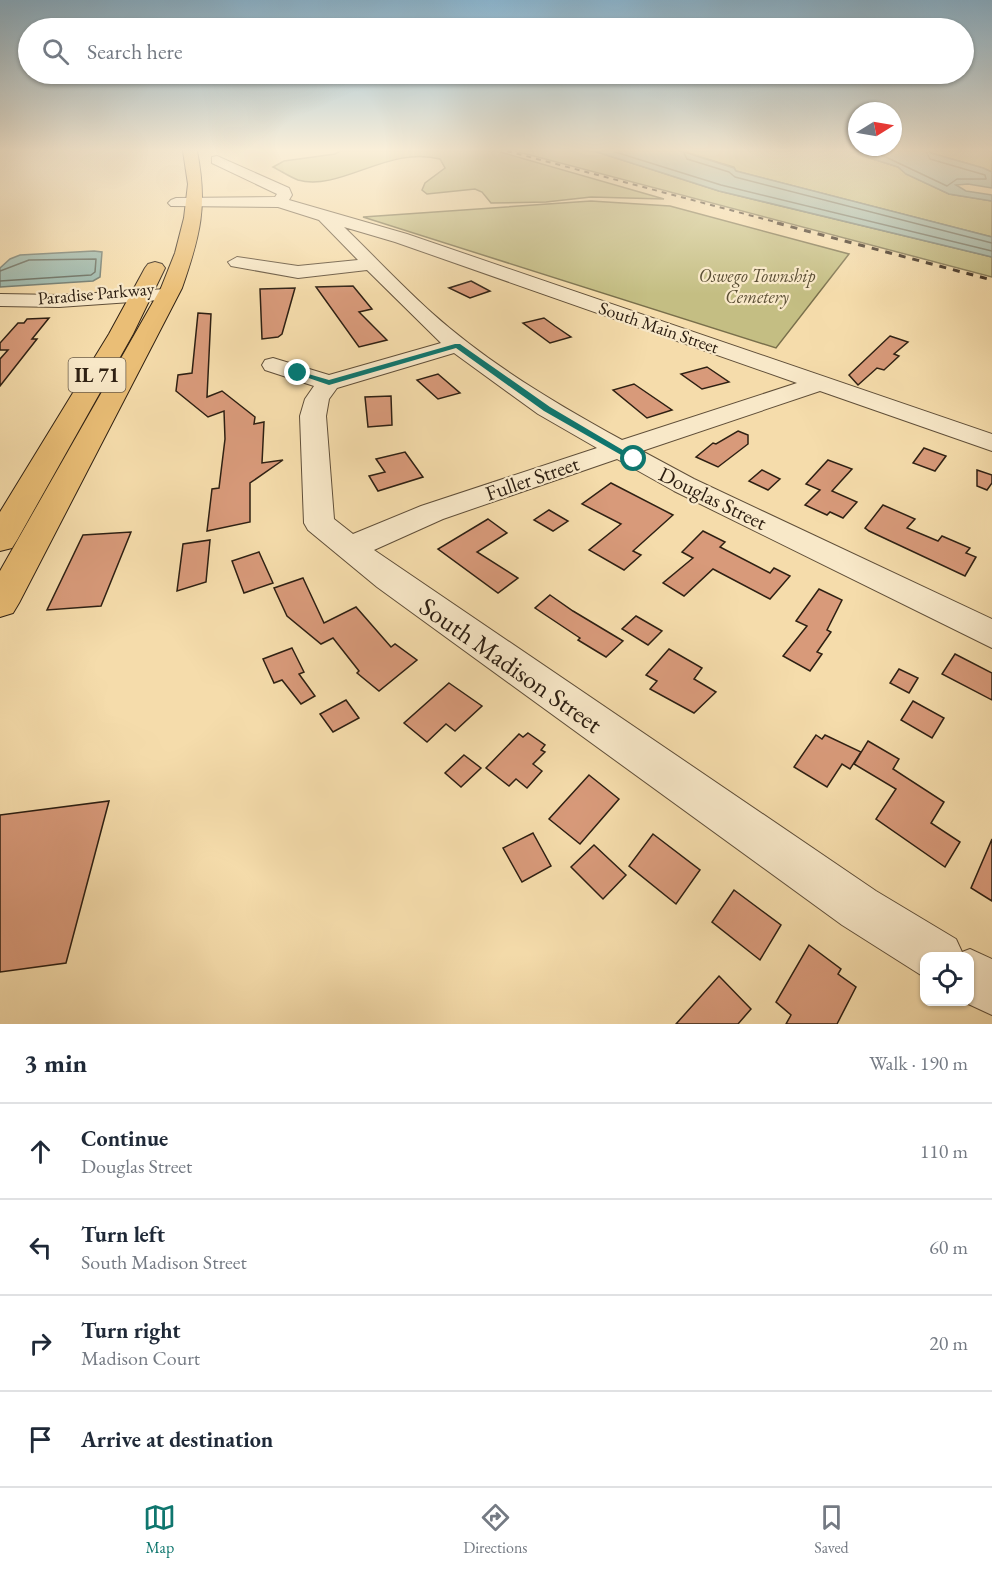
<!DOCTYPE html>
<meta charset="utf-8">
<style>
:root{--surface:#fff;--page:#f2f2f3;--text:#1f2937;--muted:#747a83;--line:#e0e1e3;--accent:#0f766e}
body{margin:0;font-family:"EB Garamond",serif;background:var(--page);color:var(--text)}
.controls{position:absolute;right:18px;bottom:18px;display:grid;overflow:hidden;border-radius:12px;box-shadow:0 2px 4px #0004}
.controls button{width:54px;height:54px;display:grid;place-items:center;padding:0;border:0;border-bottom:2px solid var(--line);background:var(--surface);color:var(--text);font:30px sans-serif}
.compass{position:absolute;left:848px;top:102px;width:54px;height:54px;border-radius:50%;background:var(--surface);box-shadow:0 2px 4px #0004;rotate:79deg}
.stop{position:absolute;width:18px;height:18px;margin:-14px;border:4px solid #0f766e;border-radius:50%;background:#fff}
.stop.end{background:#0f766e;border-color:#fff;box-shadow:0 2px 6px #0008}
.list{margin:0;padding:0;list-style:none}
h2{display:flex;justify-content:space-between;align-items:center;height:78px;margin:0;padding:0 24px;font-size:26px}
h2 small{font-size:20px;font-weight:400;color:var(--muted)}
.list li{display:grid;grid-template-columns:39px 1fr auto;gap:18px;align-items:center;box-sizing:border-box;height:96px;padding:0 24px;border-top:2px solid var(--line)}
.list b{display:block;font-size:22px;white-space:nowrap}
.list p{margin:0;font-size:20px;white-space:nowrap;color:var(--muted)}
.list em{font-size:20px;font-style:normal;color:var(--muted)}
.icon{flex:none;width:33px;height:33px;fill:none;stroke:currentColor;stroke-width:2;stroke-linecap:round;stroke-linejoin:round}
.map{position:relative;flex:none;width:992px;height:1024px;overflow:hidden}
.search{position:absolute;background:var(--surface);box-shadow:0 2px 4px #0004;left:18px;right:18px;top:18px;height:66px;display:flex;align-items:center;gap:15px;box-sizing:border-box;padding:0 21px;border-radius:33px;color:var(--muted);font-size:22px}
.sheet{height:462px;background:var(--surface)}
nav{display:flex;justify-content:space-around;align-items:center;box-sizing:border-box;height:84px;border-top:2px solid var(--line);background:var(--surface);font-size:16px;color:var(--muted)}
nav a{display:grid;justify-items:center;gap:3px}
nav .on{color:var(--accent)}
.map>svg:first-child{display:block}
</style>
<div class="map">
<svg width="992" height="1024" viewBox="0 0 992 1024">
<rect width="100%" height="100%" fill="#f5dcab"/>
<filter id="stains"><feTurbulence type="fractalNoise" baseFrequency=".00333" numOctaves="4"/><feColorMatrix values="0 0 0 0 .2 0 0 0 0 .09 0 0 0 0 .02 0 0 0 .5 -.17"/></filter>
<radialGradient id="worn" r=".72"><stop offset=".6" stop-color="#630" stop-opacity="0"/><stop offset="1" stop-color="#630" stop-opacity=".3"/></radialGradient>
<g fill="#c4be83" stroke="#796f4b" stroke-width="1.5">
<path d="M 340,151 L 497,151 L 664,199 L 591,197 L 546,202 L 491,203 L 482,192 L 475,189 L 427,194 L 422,190 L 425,183 L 445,168 L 440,159 C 389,145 340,192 298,180 C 290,177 281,171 273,167 L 284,161 L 335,154 Z"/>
<polygon points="515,151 594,151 719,191 992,257 992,277"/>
<polygon points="681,151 848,151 898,167 907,174 949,194 992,201 992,237 736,171 734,167"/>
<polygon points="924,151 992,151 992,172 983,168"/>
<polygon points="591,201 670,206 849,254 776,348 363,217"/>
</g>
<g fill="#9dbaaf" stroke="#717c71" stroke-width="1.5">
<polygon points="594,151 681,151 734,168 736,171 992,237 992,257 719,191"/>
<polygon points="848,151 924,151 983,168 992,172 992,188 968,184 956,185 966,191 992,195 992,201 949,194 906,174 898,167"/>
<polygon points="94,251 102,252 100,277 93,281 0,287 0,268 10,259 20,255"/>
</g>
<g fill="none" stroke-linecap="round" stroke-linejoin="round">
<g stroke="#666d61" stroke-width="1.5">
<polyline points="612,151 721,185 992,251"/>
<polyline points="683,151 687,159 729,172 735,177 992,243"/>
<polyline points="873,151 947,186 957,179 986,179 985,175 930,159 926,151"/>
<polyline points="0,271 29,260 96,259 95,272 91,275 0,281"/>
</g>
</g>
<g fill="#d89a7a" stroke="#2e2013" stroke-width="1.5">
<polygon points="471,281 490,291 470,298 449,288"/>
<polygon points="353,286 372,309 359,312 387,340 359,347 316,287"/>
<polygon points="295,288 282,334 278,337 262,339 260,289"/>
<polygon points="198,313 211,314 207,397 222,391 255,417 254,424 264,422 262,463 283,460 250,483 250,522 207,531 212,489 219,488 225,439 224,411 208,417 176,391 178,375 192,373"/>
<polygon points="49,318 32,339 37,339 0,386 0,359 8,350 0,350 0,343 18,323 24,323 27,319"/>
<polygon points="544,318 555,326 571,337 550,343 523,323"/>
<polygon points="890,336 908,342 894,354 899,356 884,370 877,368 858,385 849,375"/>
<polygon points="707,367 729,382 702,389 681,374"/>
<polygon points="438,374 460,393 438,399 417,380"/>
<polygon points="634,384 672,410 647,418 613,390"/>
<polygon points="391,396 392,425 368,427 365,397"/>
<polygon points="738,431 748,435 748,444 718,467 696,457 713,443 716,444"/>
<polygon points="924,448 946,456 935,471 913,463"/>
<polygon points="405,452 423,477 378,491 369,476 385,472 376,459"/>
<polygon points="828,460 852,469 832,491 857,502 843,518 830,512 827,515 805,505 820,490 806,484"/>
<polygon points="762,470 780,479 768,490 749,481"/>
<polygon points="977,470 992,475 992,483 987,490 977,486"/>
<polygon points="611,483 673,515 633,551 641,555 624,570 589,550 621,524 582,504"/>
<polygon points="883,505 915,519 907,528 938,541 942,536 970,548 966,553 976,557 965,576 869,531 865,528"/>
<polygon points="549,510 568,521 553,531 534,520"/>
<polygon points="488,519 507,533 477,552 518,578 498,593 438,549"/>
<polygon points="703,531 725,542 720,547 770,573 774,568 790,576 770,599 713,569 684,596 663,583 693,558 682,552"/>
<polygon points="131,532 101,606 47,610 83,535"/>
<polygon points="210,540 206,582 177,591 183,544"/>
<polygon points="259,552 273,583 244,593 232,561"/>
<polygon points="303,578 324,623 356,607 391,647 395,644 417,660 379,691 357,673 359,671 333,638 321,644 287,616 274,588"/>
<polygon points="819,589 842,600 827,630 831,632 817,652 822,654 810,671 783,656 807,626 796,621"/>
<polygon points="550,595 573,611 623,641 606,657 578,640 580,638 535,608"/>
<polygon points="636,616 662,631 648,645 622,629"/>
<polygon points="292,648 304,672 299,674 315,696 301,704 282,680 274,683 263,659"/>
<polygon points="669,649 702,668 694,679 716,692 694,713 650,689 657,681 646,675"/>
<polygon points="955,654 992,673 992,700 942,674"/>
<polygon points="899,669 918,678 909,693 890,683"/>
<polygon points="449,683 482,706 455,731 446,724 427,742 404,723"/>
<polygon points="346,700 359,718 333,732 320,714"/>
<polygon points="913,701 944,718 932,738 901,720"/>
<polygon points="528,733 545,745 541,750 545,752 533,764 542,771 527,788 516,779 509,786 486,768 519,734 523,737"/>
<polygon points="816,735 822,739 825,735 861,752 850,769 842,764 827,787 794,767"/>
<polygon points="868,741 899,759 893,769 944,802 931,823 960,842 945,867 876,819 896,789 854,764"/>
<polygon points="464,755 481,768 461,787 445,773"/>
<polygon points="589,775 619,799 580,844 549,819"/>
<polygon points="109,801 66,963 0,972 0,815"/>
<polygon points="533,833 551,866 522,882 503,848"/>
<polygon points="653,834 700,870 676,904 629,866"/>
<polygon points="992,839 992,901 971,888"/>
<polygon points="594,845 626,875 603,899 571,867"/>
<polygon points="734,890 781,925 760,960 712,922"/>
<polygon points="809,945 841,969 838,974 856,987 837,1024 786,1024 791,1015 776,1002"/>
<polygon points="719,976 751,1009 738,1024 676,1024"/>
</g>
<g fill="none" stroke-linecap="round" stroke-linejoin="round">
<g stroke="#604f39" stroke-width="2">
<g id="minor">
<path d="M 217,156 L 289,188 L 292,195 L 289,200 L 407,234 L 992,434 L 992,451 L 820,391 L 642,451 L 694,479 L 992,619 L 992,648 L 674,491 L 617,459 L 443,519 L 374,550 L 876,891 L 956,939 L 962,952 L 970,949 L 992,959 L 992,1015 L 964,1002 L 970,1002 L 970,957 L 924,957 L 924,977 L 842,925 L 377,587 L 308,530 L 304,523 L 300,416 L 305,399 L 314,386 L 265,370 L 262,365 L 265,360 L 273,358 L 329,375 L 441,343 L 367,270 L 298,278 L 231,266 L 228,262 L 237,257 L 298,266 L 358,260 L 319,220 L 278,207 L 171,206 L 168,203 L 171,200 L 176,198 L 275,197 L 277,194 L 212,163 L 212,157 ZM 344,227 L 395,242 L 797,383 L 622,440 C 555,403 489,364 432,313 C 401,285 374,256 344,227 ZM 454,353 L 538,414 L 597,448 L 421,506 L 353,534 L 334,519 L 326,416 L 329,399 L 337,388 Z"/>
<polygon points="167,289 177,295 174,299 59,307 0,306 0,294 59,295"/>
</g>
</g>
<g stroke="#2e2013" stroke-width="2">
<g id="major">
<path d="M 183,151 L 197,151 C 208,206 200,236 182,288 L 19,603 L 13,613 L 0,617 L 0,571 L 161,288 L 175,253 L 184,218 L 188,184 Z"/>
<polygon points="155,262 162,264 165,268 133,334 17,540 12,548 0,551 0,512 109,334 145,268 148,264"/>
</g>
</g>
<use href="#minor" fill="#f8e8c8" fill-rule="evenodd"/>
<use href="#major" fill="#eabe76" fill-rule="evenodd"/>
<polyline stroke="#2e2013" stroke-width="2" stroke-dasharray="5 5" stroke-linecap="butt" points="507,151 783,224"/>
<polyline stroke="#2e2013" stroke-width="3" stroke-dasharray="7 7" stroke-linecap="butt" points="777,223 992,280"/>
</g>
<linearGradient id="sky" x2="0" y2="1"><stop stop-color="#8ab6d1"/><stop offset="0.51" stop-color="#faefd9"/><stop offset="1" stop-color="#faefd9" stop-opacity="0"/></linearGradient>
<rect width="992" height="294" fill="url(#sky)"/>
<polygon fill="#0f766e" points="455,344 460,344 550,407 638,459 630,460 544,411 456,348 329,385 294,373 298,371 329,380"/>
<g text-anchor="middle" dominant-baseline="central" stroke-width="4.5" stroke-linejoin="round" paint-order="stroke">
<g font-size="18" font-style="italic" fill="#5b4f35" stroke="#f8e8c8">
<text x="757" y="275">Oswego Township<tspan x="757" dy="21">Cemetery</tspan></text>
</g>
<g font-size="18" fill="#2e2013" stroke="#f8e8c8">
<text transform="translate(96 293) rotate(-5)">Paradise Parkway</text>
<text transform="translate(659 327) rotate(19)">South Main Street</text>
</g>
<rect fill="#f8e8c8" stroke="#6b5c49" stroke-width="1.5" x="68.5" y="358" width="57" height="34" rx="4.5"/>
<g font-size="20" font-weight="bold" fill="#2e2013">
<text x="97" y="375">IL 71</text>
</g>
<g font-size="21" fill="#2e2013" stroke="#f8e8c8">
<text transform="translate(532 478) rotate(-19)">Fuller Street</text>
<text transform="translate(713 498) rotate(26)">Douglas Street</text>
</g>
<g font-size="26" fill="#2e2013" stroke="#f8e8c8">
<text transform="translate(511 665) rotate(35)">South Madison Street</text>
</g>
</g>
<rect width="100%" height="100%" filter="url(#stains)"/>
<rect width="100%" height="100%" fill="url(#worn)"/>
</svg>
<div class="controls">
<button><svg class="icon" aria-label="locate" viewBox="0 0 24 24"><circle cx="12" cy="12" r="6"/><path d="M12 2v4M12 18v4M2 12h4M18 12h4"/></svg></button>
</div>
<svg class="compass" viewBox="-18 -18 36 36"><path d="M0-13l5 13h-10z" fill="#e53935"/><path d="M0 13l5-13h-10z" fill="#747a83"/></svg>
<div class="stop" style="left:634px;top:459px"></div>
<div class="stop end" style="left:298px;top:373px"></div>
<div class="search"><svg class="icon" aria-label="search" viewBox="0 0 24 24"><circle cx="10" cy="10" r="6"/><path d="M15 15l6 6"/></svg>Search here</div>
</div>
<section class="sheet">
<h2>3 min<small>Walk · 190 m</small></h2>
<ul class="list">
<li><svg class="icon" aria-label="ahead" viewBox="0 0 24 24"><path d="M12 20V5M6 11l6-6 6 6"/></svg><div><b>Continue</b><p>Douglas Street</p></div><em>110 m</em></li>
<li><svg class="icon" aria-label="left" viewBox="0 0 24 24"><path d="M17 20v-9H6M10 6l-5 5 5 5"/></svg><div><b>Turn left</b><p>South Madison Street</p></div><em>60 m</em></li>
<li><svg class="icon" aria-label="right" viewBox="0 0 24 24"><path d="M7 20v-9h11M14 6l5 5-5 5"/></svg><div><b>Turn right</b><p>Madison Court</p></div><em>20 m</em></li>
<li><svg class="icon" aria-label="arrive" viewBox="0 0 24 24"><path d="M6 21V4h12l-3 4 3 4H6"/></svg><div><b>Arrive at destination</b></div></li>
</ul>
</section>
<nav>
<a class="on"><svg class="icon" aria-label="map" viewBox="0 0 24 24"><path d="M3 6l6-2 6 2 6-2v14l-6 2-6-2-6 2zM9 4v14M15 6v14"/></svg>Map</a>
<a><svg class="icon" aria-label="directions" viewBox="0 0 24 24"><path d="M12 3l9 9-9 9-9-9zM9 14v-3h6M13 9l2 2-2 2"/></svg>Directions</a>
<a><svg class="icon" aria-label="saved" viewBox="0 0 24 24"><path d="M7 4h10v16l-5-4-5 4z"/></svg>Saved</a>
</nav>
